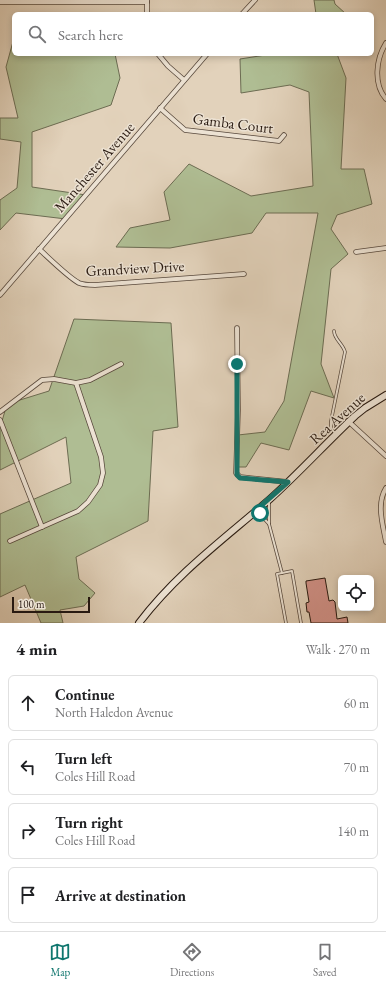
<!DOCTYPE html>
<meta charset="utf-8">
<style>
:root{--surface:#fff;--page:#f6f6f6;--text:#202124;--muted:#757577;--line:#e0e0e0;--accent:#0f766e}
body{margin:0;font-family:"EB Garamond",serif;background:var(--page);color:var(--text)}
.controls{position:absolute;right:12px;bottom:12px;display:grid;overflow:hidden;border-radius:6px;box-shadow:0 2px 6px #0003}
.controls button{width:36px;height:36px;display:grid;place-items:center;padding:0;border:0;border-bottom:1px solid var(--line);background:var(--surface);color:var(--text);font:20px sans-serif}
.scale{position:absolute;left:12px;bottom:10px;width:78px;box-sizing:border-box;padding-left:4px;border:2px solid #291a11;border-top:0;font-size:11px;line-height:14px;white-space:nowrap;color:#291a11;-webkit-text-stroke:3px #ece2d3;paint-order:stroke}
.stop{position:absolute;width:12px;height:12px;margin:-9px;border:3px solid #0f766e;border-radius:50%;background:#fff}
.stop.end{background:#0f766e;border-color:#fff;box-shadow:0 1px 4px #0008}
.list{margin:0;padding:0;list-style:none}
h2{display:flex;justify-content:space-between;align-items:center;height:52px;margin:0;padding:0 16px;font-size:17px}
h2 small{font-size:13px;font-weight:400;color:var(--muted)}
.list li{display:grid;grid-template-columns:26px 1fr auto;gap:12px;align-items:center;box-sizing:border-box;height:56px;margin:0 8px 8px;padding:0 8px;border:1px solid var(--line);border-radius:6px}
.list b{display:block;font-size:15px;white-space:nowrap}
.list p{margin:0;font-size:13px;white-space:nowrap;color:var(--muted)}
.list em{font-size:13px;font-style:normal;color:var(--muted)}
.icon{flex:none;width:22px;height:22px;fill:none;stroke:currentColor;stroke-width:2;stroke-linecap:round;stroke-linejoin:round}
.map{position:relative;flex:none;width:386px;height:623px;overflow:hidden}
.search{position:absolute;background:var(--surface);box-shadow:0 2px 6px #0003;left:12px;right:12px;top:12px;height:44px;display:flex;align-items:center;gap:10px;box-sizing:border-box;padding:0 14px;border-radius:6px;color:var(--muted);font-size:15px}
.sheet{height:308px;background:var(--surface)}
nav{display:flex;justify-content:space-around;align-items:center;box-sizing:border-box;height:56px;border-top:1px solid var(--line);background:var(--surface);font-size:11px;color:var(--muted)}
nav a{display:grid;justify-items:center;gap:2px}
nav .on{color:var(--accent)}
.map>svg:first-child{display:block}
</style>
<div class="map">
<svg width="386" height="623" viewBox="0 0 386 623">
<rect width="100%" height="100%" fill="#e2d2bb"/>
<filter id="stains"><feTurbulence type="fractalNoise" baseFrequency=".005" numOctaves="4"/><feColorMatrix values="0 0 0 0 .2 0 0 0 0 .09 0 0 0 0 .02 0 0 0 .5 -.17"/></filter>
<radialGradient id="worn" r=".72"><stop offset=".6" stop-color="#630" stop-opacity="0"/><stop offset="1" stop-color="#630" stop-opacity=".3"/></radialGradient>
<g fill="#afbd93" stroke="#6c6c52">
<polygon points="314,0 334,0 335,4 346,14 316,14"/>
<polygon points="14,38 14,54 115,54 120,78 111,105 32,132 32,187 86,195 66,219 16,213 0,230 0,200 17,188 21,142 0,139 0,118 18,118 6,67"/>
<polygon points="272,54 337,54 346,78 341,169 364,169 372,204 337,215 331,229 348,254 331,269 321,364 334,398 311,391 289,450 261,443 246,467 236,467 238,435 265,432 284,401 318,213 266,213 252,233 170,248 116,247 130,228 170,220 164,192 189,164 251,196 313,186 309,92 290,85 241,93 240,59"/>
<polygon points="74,319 171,323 178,427 153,431 148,521 76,557 79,579 95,593 84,606 60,610 63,623 41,623 25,585 0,597 0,514 71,483 66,437 0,470 0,428 7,404 49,391"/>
</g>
<polygon fill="#d3938a" stroke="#291a11" points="325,578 329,601 333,600 335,602 337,619 347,617 348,623 311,623 309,612 307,612 306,603 309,602 306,583 306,581"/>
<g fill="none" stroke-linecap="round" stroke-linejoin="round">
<g stroke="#57483c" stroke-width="3.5">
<g id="lane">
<path d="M 334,331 C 334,339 343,344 345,352 L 331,421 L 331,428 L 335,433"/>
<polyline points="257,511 269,524 269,502"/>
<polyline points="269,524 282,573 277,574 286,623"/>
<polyline points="282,573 292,571 301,623"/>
</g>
</g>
<g stroke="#57483c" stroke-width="5.5">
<g id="street">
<polyline points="0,2 147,2"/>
<polyline points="147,14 147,0"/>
<polyline points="242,14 255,0"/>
<path d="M 386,43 C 376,59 373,84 386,99"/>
<polyline points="158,54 168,66 184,80"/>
<polyline points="160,108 185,130 279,141 284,135"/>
<path d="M 39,249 C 50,259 68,277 79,283 C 84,285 90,285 95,285 L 244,274"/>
<polyline points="356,252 386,248"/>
<polyline points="0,295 207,54"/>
<polyline points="237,328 238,410 236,473 240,477 288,482"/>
<polyline points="0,412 42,380 54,379 76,383 90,380 121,364"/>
<polyline points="0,420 42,527"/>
<polyline points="348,421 386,456"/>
<path d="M 386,488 C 376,504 383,525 386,542"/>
<polyline points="10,541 78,511 88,502 100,485 103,473 101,457 76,383"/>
</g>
</g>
<g stroke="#291a11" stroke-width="8">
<path id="secondary" d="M 139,623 C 177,573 223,540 270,499 C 299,473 326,443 355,416 L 365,408 L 386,395"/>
</g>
<use href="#lane" stroke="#ece2d3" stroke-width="2"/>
<use href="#street" stroke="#ece2d3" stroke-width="4"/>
<use href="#secondary" stroke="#ece2d3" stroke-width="6"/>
</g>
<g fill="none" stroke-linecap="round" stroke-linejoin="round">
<polyline stroke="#0f766e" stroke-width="5" points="237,364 237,475 240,478 288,482 256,510 260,513"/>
</g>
<g text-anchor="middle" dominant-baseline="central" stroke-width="3" stroke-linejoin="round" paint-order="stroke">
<g font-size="15" fill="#291a11" stroke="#ece2d3">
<text transform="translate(233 123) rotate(7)">Gamba Court</text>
<text transform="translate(94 167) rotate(-49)">Manchester Avenue</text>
<text transform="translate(135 268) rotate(-3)">Grandview Drive</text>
<text transform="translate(337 418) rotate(-42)">Rea Avenue</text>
</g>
</g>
<rect width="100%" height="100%" filter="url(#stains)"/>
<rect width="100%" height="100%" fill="url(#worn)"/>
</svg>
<div class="controls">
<button><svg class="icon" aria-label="locate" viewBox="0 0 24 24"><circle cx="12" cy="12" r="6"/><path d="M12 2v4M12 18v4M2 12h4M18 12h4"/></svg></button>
</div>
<div class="scale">100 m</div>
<div class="stop" style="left:260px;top:513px"></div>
<div class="stop end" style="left:237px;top:364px"></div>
<div class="search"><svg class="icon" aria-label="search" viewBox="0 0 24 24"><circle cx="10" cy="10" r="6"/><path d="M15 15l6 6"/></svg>Search here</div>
</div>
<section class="sheet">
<h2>4 min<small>Walk · 270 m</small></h2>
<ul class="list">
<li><svg class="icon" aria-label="ahead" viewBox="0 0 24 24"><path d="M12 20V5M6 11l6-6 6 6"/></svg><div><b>Continue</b><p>North Haledon Avenue</p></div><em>60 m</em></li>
<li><svg class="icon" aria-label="left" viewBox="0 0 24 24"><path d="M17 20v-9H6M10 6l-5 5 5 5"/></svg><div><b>Turn left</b><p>Coles Hill Road</p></div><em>70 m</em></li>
<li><svg class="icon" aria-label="right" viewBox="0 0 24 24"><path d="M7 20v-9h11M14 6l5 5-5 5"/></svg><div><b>Turn right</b><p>Coles Hill Road</p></div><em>140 m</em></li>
<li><svg class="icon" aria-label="arrive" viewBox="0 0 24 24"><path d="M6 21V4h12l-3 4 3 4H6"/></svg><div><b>Arrive at destination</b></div></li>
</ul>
</section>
<nav>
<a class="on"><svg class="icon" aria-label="map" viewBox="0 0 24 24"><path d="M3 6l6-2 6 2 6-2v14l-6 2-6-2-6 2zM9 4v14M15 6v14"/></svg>Map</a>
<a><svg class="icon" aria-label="directions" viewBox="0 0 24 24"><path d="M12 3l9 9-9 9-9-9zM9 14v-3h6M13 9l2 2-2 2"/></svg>Directions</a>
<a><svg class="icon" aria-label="saved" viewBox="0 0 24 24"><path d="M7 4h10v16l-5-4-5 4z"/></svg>Saved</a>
</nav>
